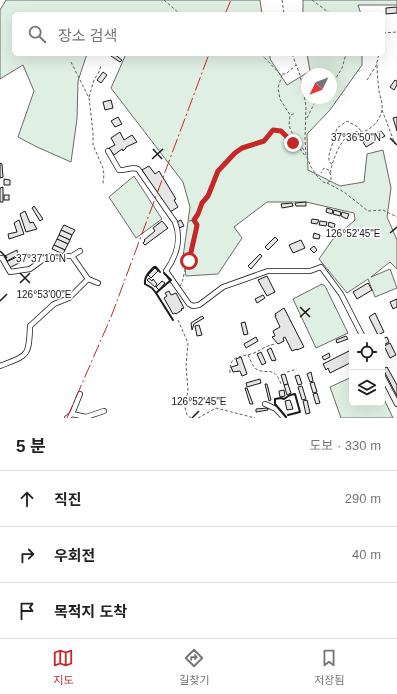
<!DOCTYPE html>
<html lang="ko">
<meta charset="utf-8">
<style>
:root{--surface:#fff;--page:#f6f6f6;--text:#202124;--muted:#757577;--line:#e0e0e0;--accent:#c62828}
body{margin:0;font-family:Helvetica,"Noto Sans KR",sans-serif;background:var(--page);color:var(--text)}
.controls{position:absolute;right:12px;bottom:12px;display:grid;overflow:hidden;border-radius:6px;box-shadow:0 4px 16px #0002}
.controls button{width:36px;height:36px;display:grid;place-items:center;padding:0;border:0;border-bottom:1px solid var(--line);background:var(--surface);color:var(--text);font:20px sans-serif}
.compass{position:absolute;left:301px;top:68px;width:36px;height:36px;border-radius:50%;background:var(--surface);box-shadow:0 4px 16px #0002;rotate:227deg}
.stop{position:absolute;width:12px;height:12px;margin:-9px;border:3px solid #c62828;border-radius:50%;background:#fff}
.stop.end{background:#c62828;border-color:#fff;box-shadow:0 1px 4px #0008}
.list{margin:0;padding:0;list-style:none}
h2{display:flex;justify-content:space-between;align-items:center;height:52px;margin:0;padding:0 16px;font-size:17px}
h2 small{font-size:13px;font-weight:400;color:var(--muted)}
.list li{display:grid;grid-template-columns:26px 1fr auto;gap:12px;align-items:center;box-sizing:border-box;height:56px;padding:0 16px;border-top:1px solid var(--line)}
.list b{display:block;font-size:15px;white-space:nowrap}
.list em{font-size:13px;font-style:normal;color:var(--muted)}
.icon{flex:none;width:22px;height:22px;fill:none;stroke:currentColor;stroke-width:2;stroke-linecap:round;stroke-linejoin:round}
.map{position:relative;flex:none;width:397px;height:418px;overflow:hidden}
.search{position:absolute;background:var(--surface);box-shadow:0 4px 16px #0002;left:12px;right:12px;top:12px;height:44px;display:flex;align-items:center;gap:10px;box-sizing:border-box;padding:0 14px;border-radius:6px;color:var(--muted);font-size:15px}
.sheet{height:220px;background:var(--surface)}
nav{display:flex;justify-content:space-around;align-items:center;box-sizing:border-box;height:56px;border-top:1px solid var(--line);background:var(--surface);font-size:11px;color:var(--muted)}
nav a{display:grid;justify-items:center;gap:2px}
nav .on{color:var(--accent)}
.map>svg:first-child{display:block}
</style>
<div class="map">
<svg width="397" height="418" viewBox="0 0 397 418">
<rect width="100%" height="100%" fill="#fff"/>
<g fill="#e0efe3" stroke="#6a6a6a" fill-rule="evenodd">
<polygon points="6,0 260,0 262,14 14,14 14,54 87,54 78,81 77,119 71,162 37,147 18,137 34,91 23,65 0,79 0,10"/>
<polygon points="303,0 397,0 397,5 358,5 361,14 303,14"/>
<path d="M 126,54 L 270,54 L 270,59 L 287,85 L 310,71 L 307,54 L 362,54 L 362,65 L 330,110 L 307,134 L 308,170 L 340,186 L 364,182 L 367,154 L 383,150 L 391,188 L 387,217 L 397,240 L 397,269 L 390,262 L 371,277 L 390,269 L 397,288 L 375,297 L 368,279 L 347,293 L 319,259 L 333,239 L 355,220 L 354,213 L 306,202 L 267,202 L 234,227 L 242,238 L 218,274 L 186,276 L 183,257 L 190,207 L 183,182 L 111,88 ZM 307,74 L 331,74 L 331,98 L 307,98 Z"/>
<polygon points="134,176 162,219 136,238 109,197"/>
<polygon points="322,284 325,286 348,333 316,348 293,299"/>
<polygon points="352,377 352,403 382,403 382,395 393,418 341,418 330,387"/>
</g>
<g fill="#e6e6e6" stroke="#1a1a1a">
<polygon points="397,7 397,13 386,14 386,8"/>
<polygon points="108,54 114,54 122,60 120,62"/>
<polygon points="103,72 107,75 101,83 97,80"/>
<polygon points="395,80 397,81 397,85 394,90 390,87"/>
<polygon points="111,100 113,108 105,110 103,102"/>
<polygon points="118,117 122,124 115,127 111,121"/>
<polygon points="397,117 397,131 393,118"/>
<polygon points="381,131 385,136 366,147 363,142"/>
<polygon points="120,132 124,140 132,135 137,142 126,147 126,148 123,151 122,149 114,155 109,148 115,145 111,138"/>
<polygon points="0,163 2,164 3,177 0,178"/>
<polygon points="149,166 155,174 159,171 176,199 174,200 178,207 170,212 142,170"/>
<polygon points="4,179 10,180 10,185 4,185"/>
<polygon points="3,187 3,202 0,202 0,188"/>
<rect x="4" y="195" width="5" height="5"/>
<polygon points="306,202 306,206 296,206 295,203"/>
<polygon points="292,203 293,206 282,208 281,204"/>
<polygon points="34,206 43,219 40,221 32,208"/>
<polygon points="327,208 333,210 332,214 326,212"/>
<polygon points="334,210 341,212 340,216 333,214"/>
<polygon points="25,211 30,223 33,222 37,229 26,232 20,214"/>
<polygon points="342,212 349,214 347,219 341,216"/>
<polygon points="312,219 319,220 317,224 311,223"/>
<polygon points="19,220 24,234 9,239 8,234 17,232 14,223"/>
<polygon points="181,220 184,226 179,228 177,222"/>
<polygon points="162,221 168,228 145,245 143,243 145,241 144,240 155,231 153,228"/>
<polygon points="320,221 327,222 326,226 319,225"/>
<polygon points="329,222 335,224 334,228 328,226"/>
<polygon points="64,225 75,230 72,235 61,230"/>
<polygon points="61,230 72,235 70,240 59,235"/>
<polygon points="314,233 320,235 319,239 313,238"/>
<polygon points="59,235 70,240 68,244 57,239"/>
<polygon points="275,237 278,240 268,250 265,247"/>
<polygon points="57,239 68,244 65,250 54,245"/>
<polygon points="301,240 305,248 293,253 289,245"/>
<polygon points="54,245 65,250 63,254 52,249"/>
<polygon points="314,246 317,250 314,253 310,249"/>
<polygon points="17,250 18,255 7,261 5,256"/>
<polygon points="260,254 262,256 251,269 248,266"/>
<polygon points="19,256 21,262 9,268 6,262"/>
<polygon points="155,268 158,271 151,278 148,275"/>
<polygon points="267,276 275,292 267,296 258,280"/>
<polygon points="149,278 152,281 153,279 157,284 155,287 147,280"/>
<polygon points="162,281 165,283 159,290 156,287"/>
<polygon points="368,283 372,290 357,299 353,292"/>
<polygon points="169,291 171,295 176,293 184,308 181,309 182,310 176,314 175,313 173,314 164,298 167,296 165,293"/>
<polygon points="263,295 265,298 257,303 255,299"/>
<polygon points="397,299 397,307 393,309 390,302"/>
<polygon points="284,308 304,347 297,350 297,349 292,351 285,337 283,338 284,341 278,344 272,337 275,336 273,331 280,327 275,316 276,316 275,314"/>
<polygon points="375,313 384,332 378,335 369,317"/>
<polygon points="202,316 204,318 194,324 192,330 191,323"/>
<polygon points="245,322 248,334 244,335 241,323"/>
<polygon points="199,325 202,335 197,336 195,326"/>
<polygon points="346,336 348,339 337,343 336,340"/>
<polygon points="256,337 258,341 246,348 244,344"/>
<polygon points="387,337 389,342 382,346 382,339"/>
<polygon points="390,343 396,355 390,358 384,346"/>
<polygon points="271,348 276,360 274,361 274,360 272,361 267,350"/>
<polygon points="351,350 352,350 352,362 330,373 328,368 326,370 323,364"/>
<polygon points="261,352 266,363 262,365 257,354"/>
<polygon points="329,353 330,357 324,360 322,357"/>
<polygon points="241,357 247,374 242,376 240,371 233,372 231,367 238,365 236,359"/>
<polygon points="387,367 397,385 397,396 383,369"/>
<polygon points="311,372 313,381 310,382 307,374"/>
<polygon points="285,374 288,384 284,385 281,375"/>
<polygon points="299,375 302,384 298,385 295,376"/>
<polygon points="260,379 261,383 247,387 246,383"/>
<polygon points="314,382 317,392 313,393 310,383"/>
<polygon points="265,384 267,384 271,400 269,401"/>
<polygon points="288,384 291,393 287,395 284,385"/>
<polygon points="302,386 306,399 302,400 298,387"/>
<polygon points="245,388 247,388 253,404 250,404"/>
<polygon points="284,390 285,396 280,397 279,391"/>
<polygon points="317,393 320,403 316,404 313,394"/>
<polygon points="290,400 293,409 287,410 285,401"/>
<polygon points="307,400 310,413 306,414 303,401"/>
<polygon points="268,408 268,410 256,412 256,409"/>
</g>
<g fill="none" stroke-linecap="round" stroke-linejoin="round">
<g stroke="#1a1a1a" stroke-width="6">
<g id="minor">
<path d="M 108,151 L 119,170 C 126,171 131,166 138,169 L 175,222 C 182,239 176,257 166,271 L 189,304 L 193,306 L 199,305 L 223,287 L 268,271 L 310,271 L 321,267 L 341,294 L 363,337"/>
<polyline points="72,256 80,251"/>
<path d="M 0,258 L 2,258 L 10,272 L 30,269 L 48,256 L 72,256 L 88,279 L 69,298 L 54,304 L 30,326 C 29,357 28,355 0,366"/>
<polyline points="88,279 98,283"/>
<polyline points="382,375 397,404"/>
<polyline points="265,404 276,409 284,418"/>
<polyline points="72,414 86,417 104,411"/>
<polyline points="67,418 72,414 80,394"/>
</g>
</g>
<g stroke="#5f5f5f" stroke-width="1" stroke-dasharray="3 2" stroke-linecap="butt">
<polyline points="164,0 180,14"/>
<polyline points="282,0 284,14"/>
<polyline points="312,0 331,14"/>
<polyline points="383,33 397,32"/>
<polyline points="261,54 280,74 286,74 296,65"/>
<polyline points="292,54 300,75 306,106 305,139 306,155 311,167 317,176 323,182 326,183 331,181 331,176 329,170 324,168 321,173"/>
<polyline points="71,62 89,98 93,132 93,145 103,168 104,175 103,182 104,185"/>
<polyline points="282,75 278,88 280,99 290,115 289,125 291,131 305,152"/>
<polyline points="367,80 376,66 379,54"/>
<polyline points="331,86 342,68 346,54"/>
<polyline points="89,97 94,80 99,72 101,66"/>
<polyline points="382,110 395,144"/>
<polyline points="291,115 295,113"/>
<polyline points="307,118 314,104 320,98"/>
<polyline points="332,164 329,162 329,155 337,128 347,121 358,127 361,131"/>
<path d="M 330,173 C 333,160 339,142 350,134 C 354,131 360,132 365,131 C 373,128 381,118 382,110 C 383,103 380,97 379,91 C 378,82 377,72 377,63"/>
<polyline points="327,183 344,192 368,211 383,210 397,217"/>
<polyline points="189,221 194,220 198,214 202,203 208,196 214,178 218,171 233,155 242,148 264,141 273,130 281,131 292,142 298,146 306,157"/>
<path d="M 180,286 C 183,282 183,279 184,274 C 189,258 195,242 197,225 L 194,220"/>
<polyline points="178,320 188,343 186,366 188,390 185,408 187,415 191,418"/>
<path d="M 248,355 C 250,359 252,365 256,369 C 267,376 274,364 281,384"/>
<polyline points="287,372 297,369"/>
<path d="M 230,373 C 229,353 242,358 254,353 C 261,350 267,345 275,344"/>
<polyline points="198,418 216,408 255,418"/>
</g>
<use href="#minor" stroke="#fff" stroke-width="4.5"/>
<g stroke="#1a1a1a" stroke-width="2">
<polyline points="164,273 171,280 156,293 173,320"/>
<path d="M 156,293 L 152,288 L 145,284 C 144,277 149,272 154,267 L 156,267 L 160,272"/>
<polyline points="286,417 275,404 275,399 281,398 284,399 290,395 295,394 300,412 288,415"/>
</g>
<g stroke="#c62828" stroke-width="1" stroke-dasharray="14 3 2 3" stroke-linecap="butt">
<polyline points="225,14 231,0"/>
<polyline points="67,418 111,317 209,54"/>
</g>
</g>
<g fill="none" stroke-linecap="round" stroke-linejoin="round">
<polyline stroke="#c62828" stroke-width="5" points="189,261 196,230 197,225 194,220 198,214 202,203 208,196 218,171 235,153 242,148 264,141 273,130 281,131 293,143"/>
</g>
<path fill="none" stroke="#1a1a1a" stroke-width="1.5" d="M 390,138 L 397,145M 153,149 L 162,159M 152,159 L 163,149M 390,233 L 397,227M 0,251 L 7,258M 20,273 L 30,283M 20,283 L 30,273M 0,301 L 7,294M 300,307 L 310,317M 300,317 L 310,308M 192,418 L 199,411"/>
<g font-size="10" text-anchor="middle" fill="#1a1a1a" stroke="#fff" stroke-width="3" stroke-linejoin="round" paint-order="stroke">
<text x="356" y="141">37°36'50"N</text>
<text x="353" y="237">126°52'45"E</text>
<text x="41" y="262">37°37'10"N</text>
<text x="44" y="298">126°53'00"E</text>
<text x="199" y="405">126°52'45"E</text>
</g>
</svg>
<div class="controls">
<button><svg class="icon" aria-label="locate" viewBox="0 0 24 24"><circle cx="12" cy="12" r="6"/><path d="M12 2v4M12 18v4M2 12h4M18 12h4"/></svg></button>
<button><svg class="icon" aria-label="layers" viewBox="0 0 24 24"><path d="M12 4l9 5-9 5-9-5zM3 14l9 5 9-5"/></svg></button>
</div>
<svg class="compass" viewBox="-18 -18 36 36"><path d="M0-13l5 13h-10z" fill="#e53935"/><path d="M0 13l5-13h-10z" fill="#757577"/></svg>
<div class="stop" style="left:189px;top:261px"></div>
<div class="stop end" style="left:293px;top:143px"></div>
<div class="search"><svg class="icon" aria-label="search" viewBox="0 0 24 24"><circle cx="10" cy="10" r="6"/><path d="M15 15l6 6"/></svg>장소 검색</div>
</div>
<section class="sheet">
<h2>5 분<small>도보 · 330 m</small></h2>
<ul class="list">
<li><svg class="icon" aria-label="ahead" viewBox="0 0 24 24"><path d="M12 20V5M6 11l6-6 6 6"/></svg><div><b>직진</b></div><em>290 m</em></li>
<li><svg class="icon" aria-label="right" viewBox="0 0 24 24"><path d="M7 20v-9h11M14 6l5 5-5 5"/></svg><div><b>우회전</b></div><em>40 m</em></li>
<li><svg class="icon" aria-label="arrive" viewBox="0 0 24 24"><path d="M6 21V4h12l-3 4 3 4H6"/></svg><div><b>목적지 도착</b></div></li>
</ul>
</section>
<nav>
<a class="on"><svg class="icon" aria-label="map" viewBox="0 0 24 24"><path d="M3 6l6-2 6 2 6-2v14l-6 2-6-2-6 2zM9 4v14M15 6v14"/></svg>지도</a>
<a><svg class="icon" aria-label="directions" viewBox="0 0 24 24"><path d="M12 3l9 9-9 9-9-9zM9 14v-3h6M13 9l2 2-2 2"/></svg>길찾기</a>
<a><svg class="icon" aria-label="saved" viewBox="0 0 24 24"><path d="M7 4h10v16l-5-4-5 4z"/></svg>저장됨</a>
</nav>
